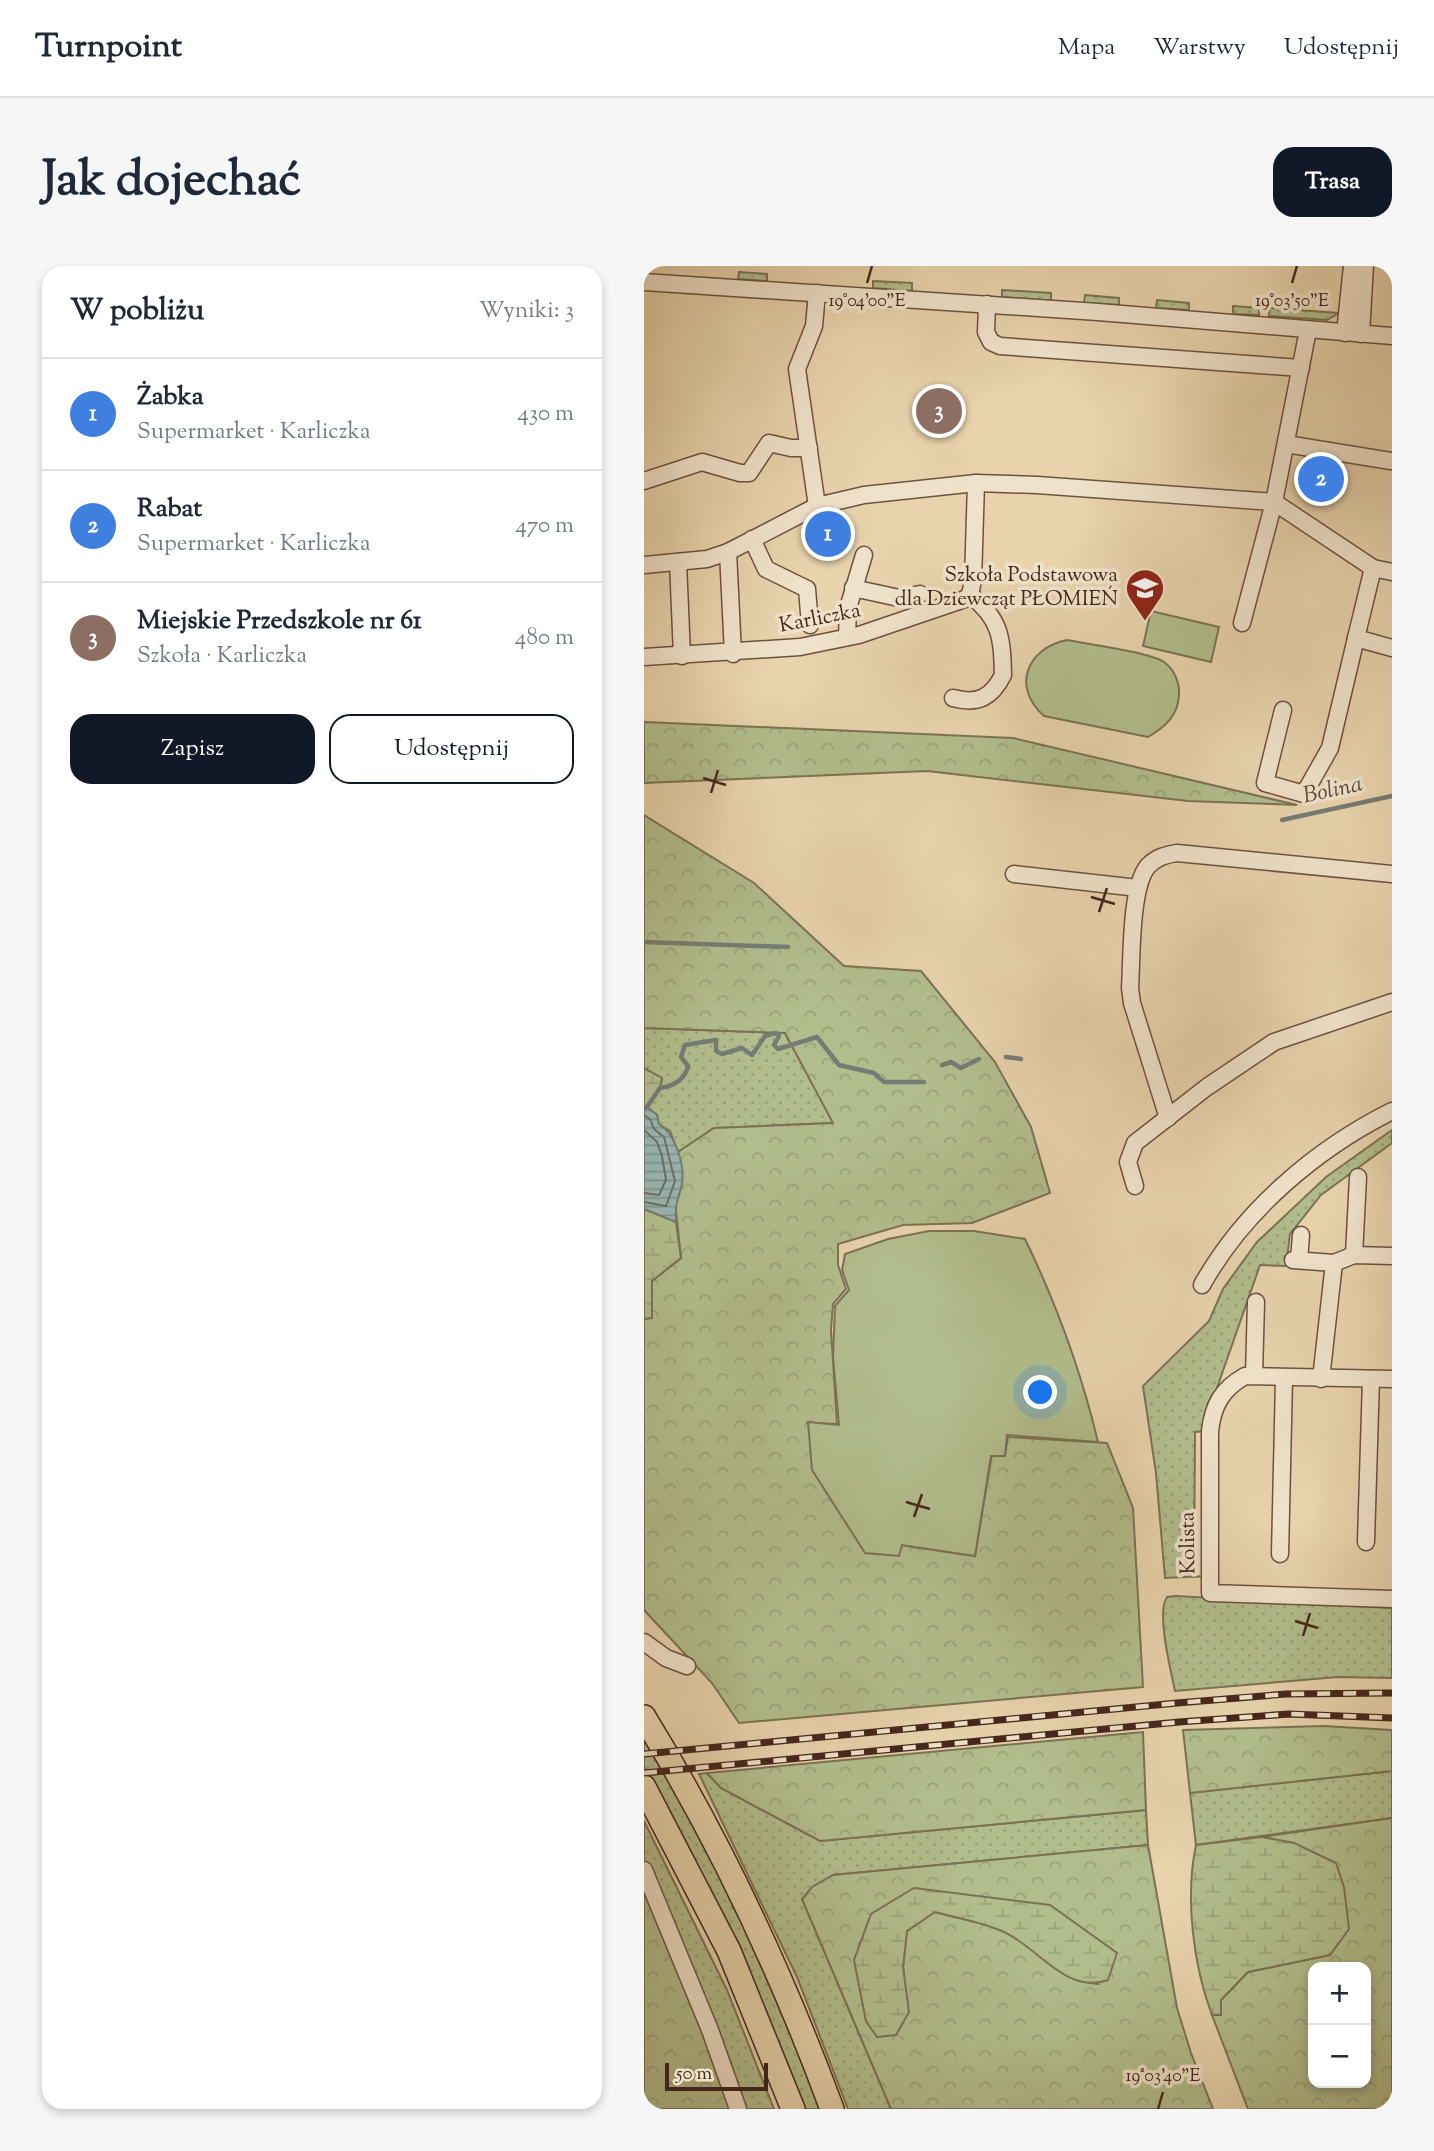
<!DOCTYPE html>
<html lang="pl">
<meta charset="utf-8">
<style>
:root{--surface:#fff;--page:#f6f6f7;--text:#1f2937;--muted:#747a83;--line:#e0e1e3;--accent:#111827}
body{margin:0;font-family:"Sorts Mill Goudy",serif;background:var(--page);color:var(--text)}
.controls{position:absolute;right:21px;bottom:21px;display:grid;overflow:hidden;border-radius:14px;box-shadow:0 4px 10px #0003}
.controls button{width:63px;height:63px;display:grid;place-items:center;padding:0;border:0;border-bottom:2px solid var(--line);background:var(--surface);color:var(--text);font:35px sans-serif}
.scale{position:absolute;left:21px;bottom:18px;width:103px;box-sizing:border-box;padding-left:7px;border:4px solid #44261b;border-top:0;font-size:19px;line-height:24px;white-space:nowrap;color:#44261b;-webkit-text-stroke:5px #f0e2ca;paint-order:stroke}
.you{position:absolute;left:397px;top:1127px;width:24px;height:24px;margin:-18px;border:5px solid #fff;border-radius:50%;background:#1a73e8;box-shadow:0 0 0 10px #1a73e833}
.badge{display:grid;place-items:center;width:46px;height:46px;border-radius:50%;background:var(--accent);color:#fff;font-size:23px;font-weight:700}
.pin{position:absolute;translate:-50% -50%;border:4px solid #fff;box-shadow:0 2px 7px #0006}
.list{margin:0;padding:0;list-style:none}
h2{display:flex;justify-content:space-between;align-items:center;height:91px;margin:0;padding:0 28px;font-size:30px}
h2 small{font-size:23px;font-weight:400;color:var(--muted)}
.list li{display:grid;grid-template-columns:46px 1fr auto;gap:21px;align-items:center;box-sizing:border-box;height:112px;padding:0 28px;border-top:2px solid var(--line)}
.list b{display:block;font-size:26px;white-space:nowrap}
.list p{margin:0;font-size:23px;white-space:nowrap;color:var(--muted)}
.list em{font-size:23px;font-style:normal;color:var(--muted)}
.actions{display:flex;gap:14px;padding:21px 28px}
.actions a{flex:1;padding:16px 0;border:2px solid var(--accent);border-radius:21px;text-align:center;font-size:24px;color:var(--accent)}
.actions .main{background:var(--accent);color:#fff}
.map{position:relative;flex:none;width:748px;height:1843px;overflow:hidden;border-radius:21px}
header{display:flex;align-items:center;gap:42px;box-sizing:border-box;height:98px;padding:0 35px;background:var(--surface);border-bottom:2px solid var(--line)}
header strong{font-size:33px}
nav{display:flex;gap:38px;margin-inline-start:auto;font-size:24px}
.intro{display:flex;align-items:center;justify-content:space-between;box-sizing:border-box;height:168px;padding:0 42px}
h1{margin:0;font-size:49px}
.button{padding:18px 32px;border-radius:21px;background:var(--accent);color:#fff;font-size:24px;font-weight:700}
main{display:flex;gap:42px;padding:0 42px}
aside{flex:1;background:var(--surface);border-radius:21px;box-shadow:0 4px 10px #0003}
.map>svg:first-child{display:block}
</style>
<header>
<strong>Turnpoint</strong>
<nav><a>Mapa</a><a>Warstwy</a><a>Udostępnij</a></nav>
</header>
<div class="intro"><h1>Jak dojechać</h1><a class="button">Trasa</a></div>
<main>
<aside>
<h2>W pobliżu<small>Wyniki: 3</small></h2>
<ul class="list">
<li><span class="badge" style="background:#3f7fe0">1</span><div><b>Żabka</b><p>Supermarket · Karliczka</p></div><em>430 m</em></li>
<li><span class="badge" style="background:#3f7fe0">2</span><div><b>Rabat</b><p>Supermarket · Karliczka</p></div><em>470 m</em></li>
<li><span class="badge" style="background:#8d6e63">3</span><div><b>Miejskie Przedszkole nr 61</b><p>Szkoła · Karliczka</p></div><em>480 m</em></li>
</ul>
<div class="actions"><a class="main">Zapisz</a><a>Udostępnij</a></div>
</aside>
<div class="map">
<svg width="748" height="1843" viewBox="0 0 748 1843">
<defs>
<pattern id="grass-dots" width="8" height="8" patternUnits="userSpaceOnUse" patternTransform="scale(1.75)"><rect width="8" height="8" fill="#b2bd8d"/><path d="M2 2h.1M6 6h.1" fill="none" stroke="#9aa279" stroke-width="1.8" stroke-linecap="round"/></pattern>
<pattern id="forest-crowns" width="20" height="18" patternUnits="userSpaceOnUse" patternTransform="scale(1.75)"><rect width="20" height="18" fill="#b2bd8d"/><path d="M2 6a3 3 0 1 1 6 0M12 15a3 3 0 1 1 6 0" fill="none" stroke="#9aa279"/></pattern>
<pattern id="wetland-marsh" width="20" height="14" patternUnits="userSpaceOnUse" patternTransform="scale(1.75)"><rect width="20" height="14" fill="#b2bd8d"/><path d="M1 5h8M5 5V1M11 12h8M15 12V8" fill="none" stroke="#9aa279"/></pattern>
<pattern id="water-rules" width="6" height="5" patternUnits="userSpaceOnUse" patternTransform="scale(1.75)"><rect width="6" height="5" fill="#98b6b1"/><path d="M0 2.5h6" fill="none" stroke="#7e948f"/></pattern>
</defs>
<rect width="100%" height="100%" fill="#e8d3ad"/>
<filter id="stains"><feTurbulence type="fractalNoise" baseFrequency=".00286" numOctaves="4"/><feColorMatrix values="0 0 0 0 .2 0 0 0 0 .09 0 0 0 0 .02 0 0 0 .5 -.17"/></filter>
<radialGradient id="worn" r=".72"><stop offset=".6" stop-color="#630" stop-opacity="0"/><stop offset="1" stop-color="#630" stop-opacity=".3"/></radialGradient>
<g fill="url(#grass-dots)" stroke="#7b7254" stroke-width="2">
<polygon points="95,6 123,8 123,15 94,13"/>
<polygon points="229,15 268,17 268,25 229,22"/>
<polygon points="358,24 407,27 407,35 358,31"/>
<polygon points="441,29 475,32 475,39 440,37"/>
<polygon points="513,34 545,37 545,44 512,42"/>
<polygon points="589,40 615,42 615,49 589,48"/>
<polygon points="626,42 695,47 683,54 625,50"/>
<polygon points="0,762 141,767 190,857 70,862 34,886 26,865 14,858 13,849 3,841 18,813 0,802"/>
<polygon points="748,864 748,877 677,929 646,968 642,1000 616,999 567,1139 561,1165 551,1166 550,1311 561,1310 521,1312 512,1207 499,1120 565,1055 579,1023 613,976 682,911"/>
<path d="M 532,1330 L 748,1342 L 748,1412 L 694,1411 L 531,1425 C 527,1405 512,1346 523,1331 Z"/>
<polygon points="0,1465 36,1528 123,1706 176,1843 157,1843 18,1532 0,1501"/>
<polygon points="748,1505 748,1552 552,1579 546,1527"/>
<polygon points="63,1507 77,1522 176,1575 502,1544 504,1579 189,1609 158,1633 247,1843 204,1843 153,1711 55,1508"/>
<polygon points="0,1555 83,1724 130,1843 98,1843 0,1597"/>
</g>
<g fill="url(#forest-crowns)" stroke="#7b7254" stroke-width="2" fill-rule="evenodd">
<polygon points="0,456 369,472 653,539 544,535 283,505 0,517"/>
<polygon points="0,549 110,617 200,700 277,705 351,796 387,861 406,927 328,957 259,959 194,978 194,999 202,1023 189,1038 187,1064 193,1158 164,1157 257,1279 331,1290 348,1188 361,1189 364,1171 463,1177 489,1242 499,1421 95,1457 68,1417 0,1344 0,1053 8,1051 8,1015 37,992 31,935 38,917 34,886 70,862 189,857 141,767 0,762"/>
<polygon points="680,1460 748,1464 748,1505 546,1527 539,1464"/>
<polygon points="499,1466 502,1544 176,1575 77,1522 63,1507"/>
<path d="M 748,1552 L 748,1843 L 604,1843 L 568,1749 L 577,1749 L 577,1734 L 604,1706 L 686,1689 L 650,1577 L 618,1571 ZM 669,1701 L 722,1701 L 722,1817 L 669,1817 Z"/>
<path d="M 504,1579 L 533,1742 L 547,1787 L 569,1843 L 247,1843 L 158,1633 L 168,1621 L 189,1609 ZM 406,1639 L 454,1718 C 414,1716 394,1681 360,1665 C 339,1656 313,1652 291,1646 L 263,1665 L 259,1701 L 264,1746 L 227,1648 Z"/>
<polygon points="0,1612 91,1843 0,1843"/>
</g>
<g fill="url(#wetland-marsh)" stroke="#7b7254" stroke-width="2">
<polygon points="0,802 18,812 16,822 0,845"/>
<polygon points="0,943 32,956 37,992 8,1015 8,1052 0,1053"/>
<path d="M 618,1571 L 650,1577 L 692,1597 L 700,1621 L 705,1663 L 686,1689 L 604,1706 L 577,1734 L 577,1749 L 568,1749 C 549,1699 541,1631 552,1579 Z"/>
<path d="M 270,1622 L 406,1639 L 473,1687 L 464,1714 C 422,1729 394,1681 360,1666 C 339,1656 313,1652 291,1646 L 263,1665 L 259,1701 L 265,1746 L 252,1769 L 233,1771 L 222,1755 L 210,1694 L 227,1648 Z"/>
</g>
<g fill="#b2bd8d" stroke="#7b7254" stroke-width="2">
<polygon points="507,345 575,361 567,396 499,380"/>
<path d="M 423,374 C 443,378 505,386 520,396 C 530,403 536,417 535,429 C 534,450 521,461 504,471 L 400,450 C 367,421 383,382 423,374 Z"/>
<path d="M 285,965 L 330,965 L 381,973 C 413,1039 437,1105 454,1176 L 363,1169 L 361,1190 L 347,1190 L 331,1290 L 258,1279 L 255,1290 L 221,1287 L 168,1204 L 164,1156 L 195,1159 L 189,1091 L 191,1040 L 205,1024 L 198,1004 L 201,988 L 244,973 Z"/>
</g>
<path fill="url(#water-rules)" stroke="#767c75" stroke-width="2" d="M 3,841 L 13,849 L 15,858 C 31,868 41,898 38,918 C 34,936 31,934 32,956 L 0,943 L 0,845 Z"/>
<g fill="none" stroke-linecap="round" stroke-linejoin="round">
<g stroke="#6e6e66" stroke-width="2">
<polyline points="0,849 6,853 10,863 20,871 31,915 22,940 0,936"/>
<polyline points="0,864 13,876 18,890 22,914 15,929 0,927"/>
</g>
<g stroke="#767c75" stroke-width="4.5">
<polyline points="638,554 748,530"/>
<polyline points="0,676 144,681"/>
<polyline points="362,791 377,793"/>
<polyline points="298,799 307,796 317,802 335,793"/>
<path d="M 3,841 L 16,822 C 30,820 41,814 44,800 L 37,791 L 41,779 L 72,774 L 72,785 L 78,788 L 98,782 L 108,789 L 121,770 L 132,767 L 135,770 L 130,779 L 134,783 L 173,771 L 195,799 L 230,807 L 240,816 L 280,816"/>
</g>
<g stroke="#6d5140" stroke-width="19">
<g id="minor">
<polyline points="0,16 454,46 748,70"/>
<polyline points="173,27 170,60 153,103 173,240"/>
<polyline points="343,38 342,66 347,76 356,80 657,102"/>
<polyline points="701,67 708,0"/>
<polyline points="717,68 721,0"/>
<polyline points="642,178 747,195"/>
<polyline points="0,215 58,196 96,207 105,207 125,177 147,182 165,182"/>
<polyline points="108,273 122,303 163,323 166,359"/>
<polyline points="84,286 89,388"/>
<polyline points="34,296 38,390"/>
<polyline points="0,299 63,293 84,286 173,240 220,229 332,217 393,219 630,236 664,64"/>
<polyline points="729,302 712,372 748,382"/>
<polyline points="209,322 255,332 276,328"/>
<polyline points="598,357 630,236 729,302 748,306"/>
<polyline points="203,371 204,342 220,289"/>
<polyline points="0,391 156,381 215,369 321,333 326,329 329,314 332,217"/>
<path d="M 309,432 C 334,439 348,431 359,409 C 358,372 357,353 326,329"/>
<polyline points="639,444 621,517 660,528 686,482 712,372"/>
<polyline points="370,608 494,622"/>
<path d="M 524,852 L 488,737 L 486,722 C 488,693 486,621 504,600 C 513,591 521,589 533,587 L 748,608"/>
<polyline points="491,920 484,896 491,877 563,821 630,776 748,736"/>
<polyline points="710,989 714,911"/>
<polyline points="649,994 690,997"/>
<polyline points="655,994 657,969"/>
<path d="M 558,1019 C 600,944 672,883 748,845"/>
<polyline points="610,1109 612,1036"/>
<polyline points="677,1113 690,997 710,989 748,990"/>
<path d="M 748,1113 L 601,1110 C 578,1123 569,1139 566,1165 L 566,1327 L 748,1333"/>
<polyline points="722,1276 727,1113"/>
<polyline points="636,1288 640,1113"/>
<polyline points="0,1376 22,1392 43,1400"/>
<polyline points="0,1604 66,1764 94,1843"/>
</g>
</g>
<g stroke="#44261b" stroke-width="26">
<g id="highway">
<path d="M 0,1451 C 77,1576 137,1705 188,1843"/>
<polyline points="0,1521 85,1685 149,1843"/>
</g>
</g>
<use href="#minor" stroke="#f0e2ca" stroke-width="16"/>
<use href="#highway" stroke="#e8d3ad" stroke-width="23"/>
<g stroke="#44261b" stroke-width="7">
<g id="rail">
<polyline points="0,1488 533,1437 642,1428 748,1427"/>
<polyline points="0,1507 535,1456 645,1448 748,1452"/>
</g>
</g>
<use href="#rail" stroke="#f0e2ca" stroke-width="4.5" stroke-dasharray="13" stroke-linecap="butt"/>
</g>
<path fill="none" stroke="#44261b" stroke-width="2.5" d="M 223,17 L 228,0M 648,17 L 653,0M 59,512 L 82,519M 67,527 L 74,504M 447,631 L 471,638M 455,646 L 463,622M 262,1236 L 286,1243M 270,1251 L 278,1228M 651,1355 L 674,1362M 659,1370 L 666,1347M 514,1843 L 519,1826"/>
<defs>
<g id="school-pin" transform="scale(2.0125)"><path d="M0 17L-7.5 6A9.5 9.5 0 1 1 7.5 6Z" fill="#8f2418" stroke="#f0e2ca"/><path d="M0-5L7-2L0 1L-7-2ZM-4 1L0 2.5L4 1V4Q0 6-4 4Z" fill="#fff"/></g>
</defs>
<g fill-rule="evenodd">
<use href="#school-pin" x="501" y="322"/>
</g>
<g text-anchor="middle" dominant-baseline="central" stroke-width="7" stroke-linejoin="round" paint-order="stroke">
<g font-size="21" fill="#44261b" stroke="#f0e2ca" text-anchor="end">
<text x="474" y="310">Szkoła Podstawowa<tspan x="474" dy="24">dla Dziewcząt PŁOMIEŃ</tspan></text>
</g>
<g font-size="21" fill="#44261b" stroke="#f0e2ca">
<text transform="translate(176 353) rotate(-11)">Karliczka</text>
<text transform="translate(545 1277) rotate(-91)">Kolista</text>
</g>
<g font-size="23" font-style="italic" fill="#594a40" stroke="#f0e2ca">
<text transform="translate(689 525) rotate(-12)">Bolina</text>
</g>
</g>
<g font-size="18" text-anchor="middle" fill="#44261b" stroke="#f0e2ca" stroke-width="7" stroke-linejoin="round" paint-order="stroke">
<text x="223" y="40">19°04'00"E</text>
<text x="648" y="40">19°03'50"E</text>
<text x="519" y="1815">19°03'40"E</text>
</g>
<rect width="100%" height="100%" filter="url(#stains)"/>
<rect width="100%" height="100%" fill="url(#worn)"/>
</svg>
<div class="controls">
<button>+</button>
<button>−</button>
</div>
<div class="scale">50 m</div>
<div class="you"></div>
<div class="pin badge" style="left:184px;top:268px;background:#3f7fe0">1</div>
<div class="pin badge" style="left:677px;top:213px;background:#3f7fe0">2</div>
<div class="pin badge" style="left:295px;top:145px;background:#8d6e63">3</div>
</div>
</main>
